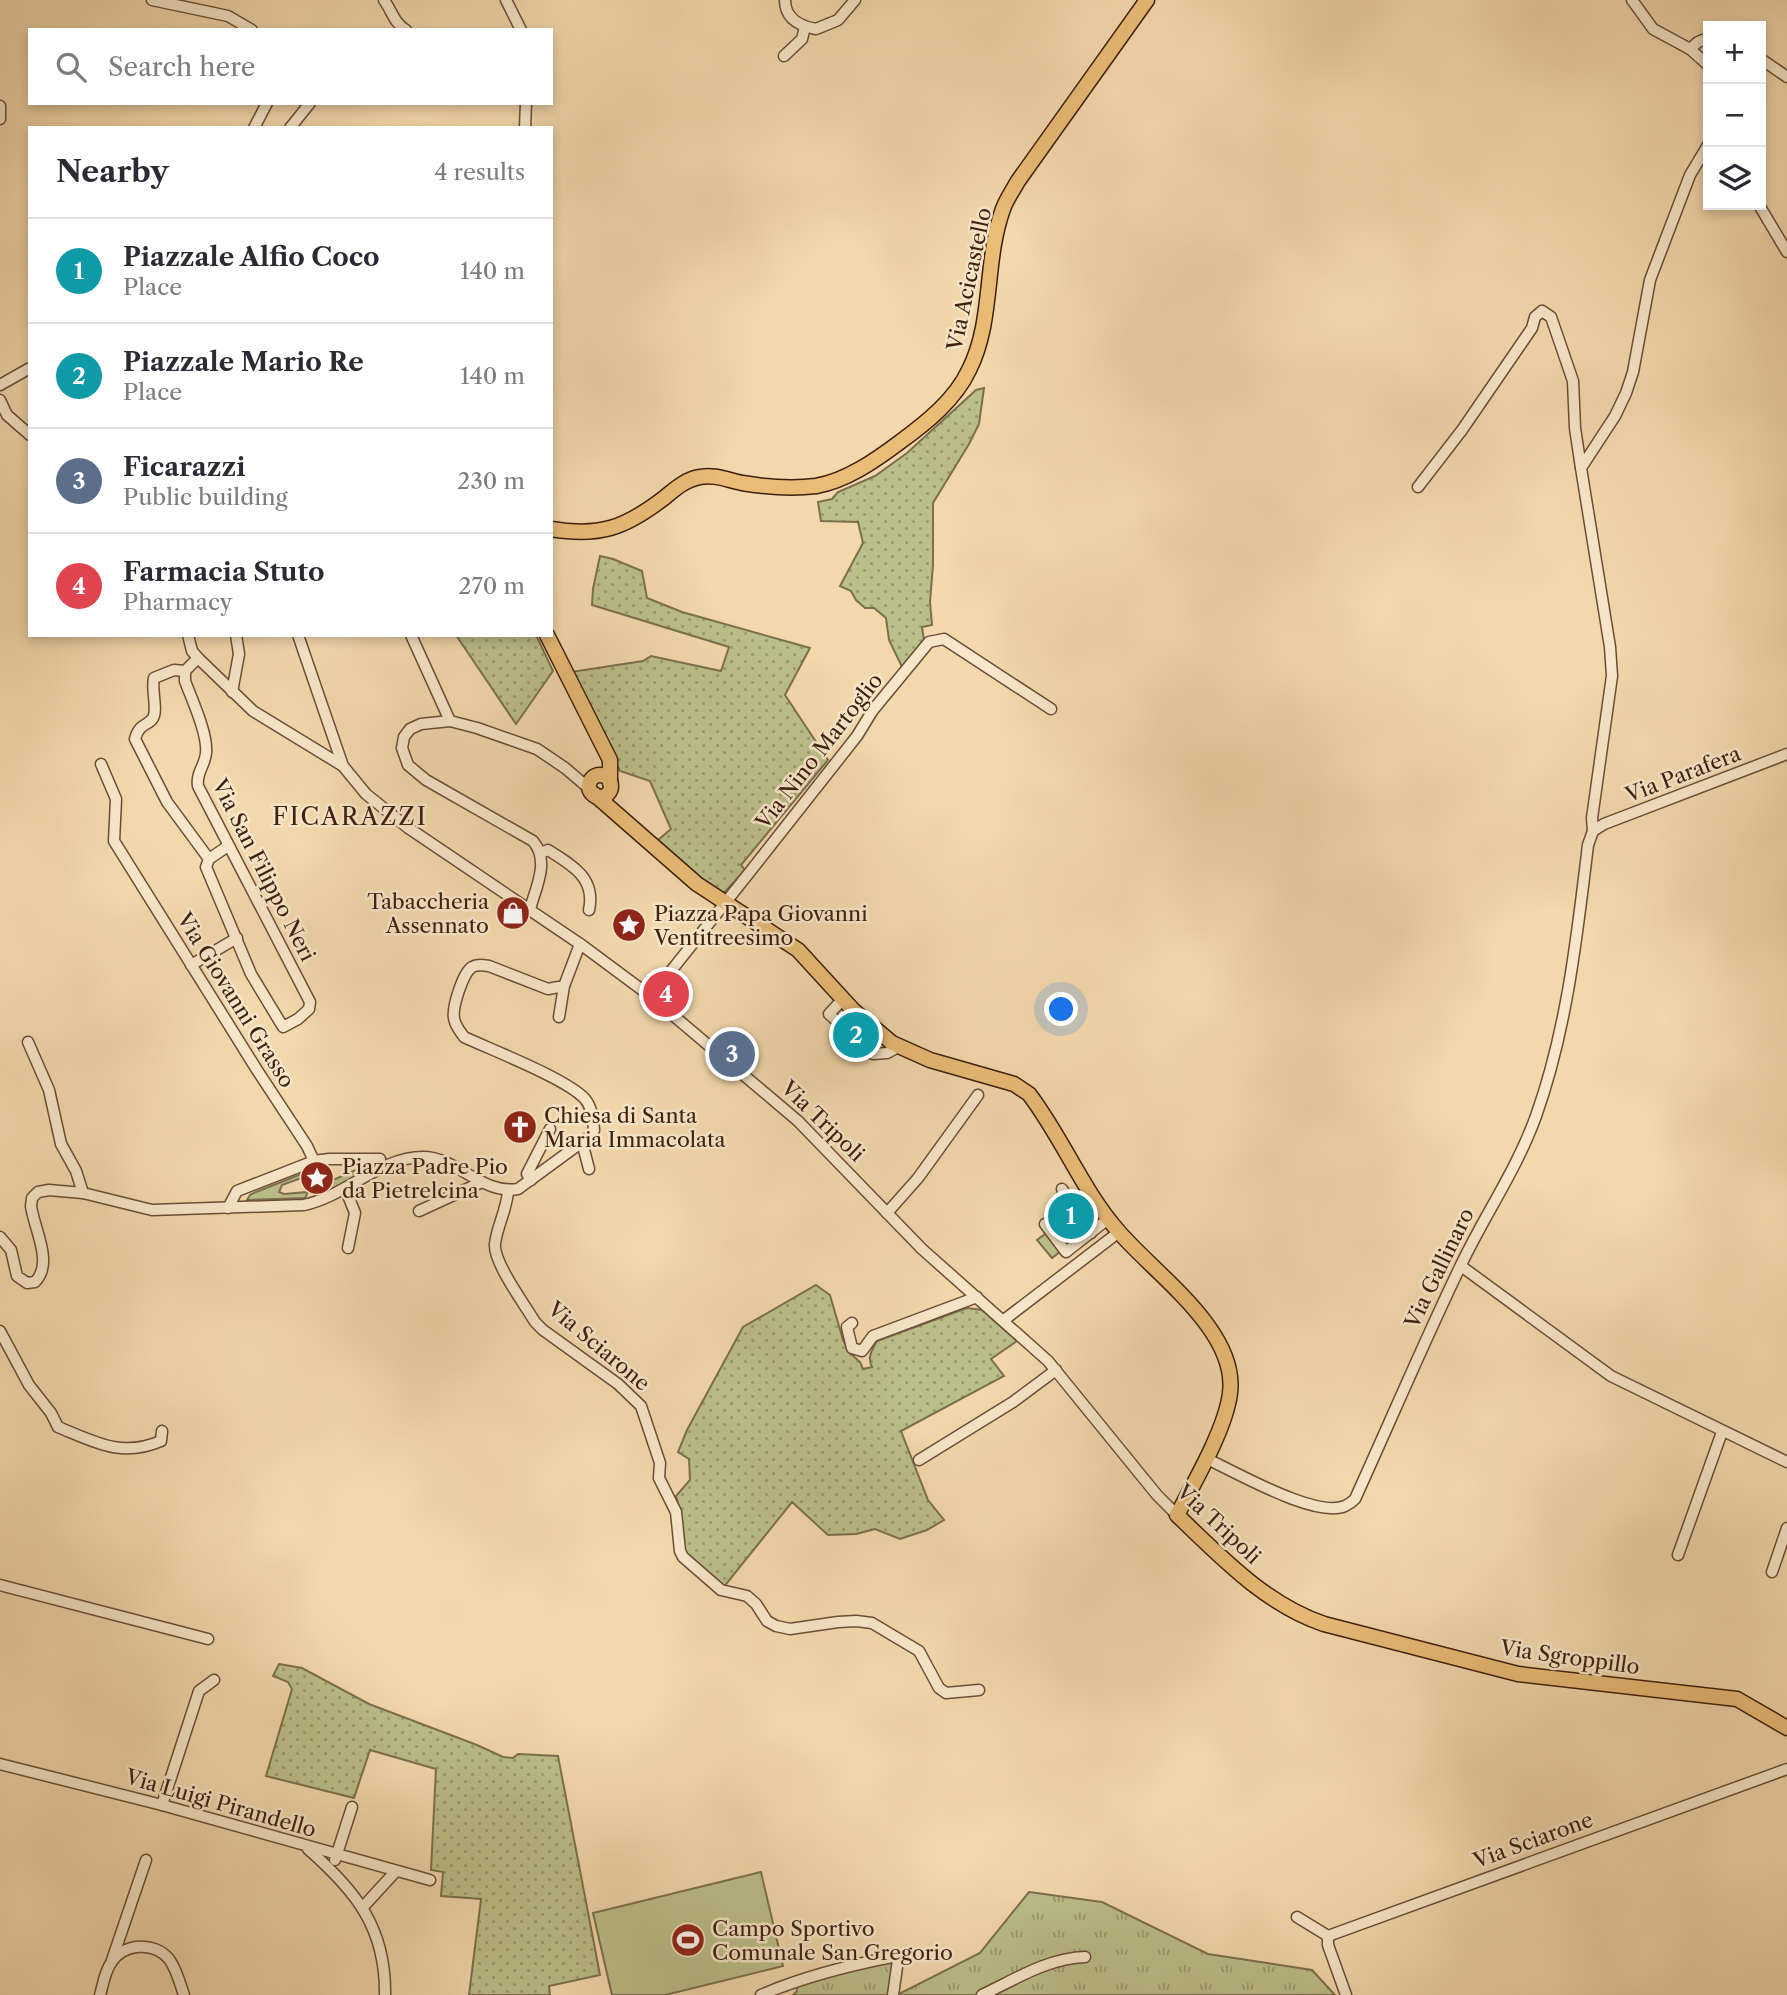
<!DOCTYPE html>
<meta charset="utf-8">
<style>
:root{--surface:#fff;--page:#f7f7f7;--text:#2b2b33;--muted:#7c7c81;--line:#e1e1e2;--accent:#db2777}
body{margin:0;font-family:"Libre Caslon Text",serif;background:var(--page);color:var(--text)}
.controls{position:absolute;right:21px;top:21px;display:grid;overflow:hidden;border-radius:0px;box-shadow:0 4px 10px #0003}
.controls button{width:63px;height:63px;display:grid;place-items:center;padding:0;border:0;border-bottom:2px solid var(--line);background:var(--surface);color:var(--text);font:35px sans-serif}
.you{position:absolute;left:1062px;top:1010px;width:24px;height:24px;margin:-18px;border:5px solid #fff;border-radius:50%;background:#1a73e8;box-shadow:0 0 0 10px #1a73e833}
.badge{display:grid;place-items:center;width:46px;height:46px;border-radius:50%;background:var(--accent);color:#fff;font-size:23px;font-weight:700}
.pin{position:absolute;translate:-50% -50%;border:4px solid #fff;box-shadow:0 2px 7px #0006}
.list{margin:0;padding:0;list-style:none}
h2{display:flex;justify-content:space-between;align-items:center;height:91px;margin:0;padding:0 28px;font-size:30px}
h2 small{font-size:23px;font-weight:400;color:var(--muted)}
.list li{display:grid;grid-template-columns:46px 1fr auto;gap:21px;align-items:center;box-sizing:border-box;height:105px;padding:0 28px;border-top:2px solid var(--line)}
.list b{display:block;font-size:26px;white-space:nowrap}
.list p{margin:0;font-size:23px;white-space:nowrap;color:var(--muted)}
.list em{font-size:23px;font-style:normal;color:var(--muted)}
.icon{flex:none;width:38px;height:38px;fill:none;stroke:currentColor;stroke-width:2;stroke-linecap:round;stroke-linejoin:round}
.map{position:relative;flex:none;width:1787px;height:1995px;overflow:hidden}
.search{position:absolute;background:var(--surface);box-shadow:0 4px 10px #0003;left:28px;top:28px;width:525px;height:77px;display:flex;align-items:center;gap:18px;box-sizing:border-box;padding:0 24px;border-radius:0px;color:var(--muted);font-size:26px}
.panel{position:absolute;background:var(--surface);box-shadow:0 4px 10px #0003;left:28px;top:126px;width:525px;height:511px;border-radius:0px}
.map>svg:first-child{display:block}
</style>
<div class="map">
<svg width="1787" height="1995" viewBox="0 0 1787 1995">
<defs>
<pattern id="grass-dots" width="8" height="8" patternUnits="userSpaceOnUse" patternTransform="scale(1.75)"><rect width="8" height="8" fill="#bbbf89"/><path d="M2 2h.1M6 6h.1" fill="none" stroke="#999b6e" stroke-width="1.8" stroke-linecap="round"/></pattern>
<pattern id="park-tufts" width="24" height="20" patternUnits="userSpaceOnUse" patternTransform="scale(1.75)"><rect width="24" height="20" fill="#bbbf89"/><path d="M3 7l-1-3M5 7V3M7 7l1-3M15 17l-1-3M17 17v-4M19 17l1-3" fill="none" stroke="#999b6e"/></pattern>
</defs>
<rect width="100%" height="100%" fill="#f3d8ac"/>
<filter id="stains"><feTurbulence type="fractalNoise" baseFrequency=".00286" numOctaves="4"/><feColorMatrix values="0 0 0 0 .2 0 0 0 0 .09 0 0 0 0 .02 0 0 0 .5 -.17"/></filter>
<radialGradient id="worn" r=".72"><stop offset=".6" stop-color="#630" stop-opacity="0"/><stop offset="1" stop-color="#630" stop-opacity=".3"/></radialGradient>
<g fill="url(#grass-dots)" stroke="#7c6f4c" stroke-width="2">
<polygon points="984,388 979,424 969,444 933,503 933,565 930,602 932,625 922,627 924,640 902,667 889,640 886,618 874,608 865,608 856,600 851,591 840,586 863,543 858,522 821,521 818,502 832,499 838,492 875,476 907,453 976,390"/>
<polygon points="600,556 613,559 642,571 647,598 682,612 810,648 785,695 828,760 741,865 745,870 724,893 700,877 658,840 671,829 650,781 620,771 571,672 643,661 651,656 721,671 729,647 592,605 593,589"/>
<polygon points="456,635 536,635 553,671 516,724"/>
<path d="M 816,1285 L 830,1295 L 843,1340 L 849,1352 L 860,1362 L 863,1369 L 872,1367 C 867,1357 872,1350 877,1341 L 967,1308 L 982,1310 L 1017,1341 L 991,1359 L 1004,1376 L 901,1431 L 928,1500 L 944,1520 L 927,1530 L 900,1539 L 875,1529 L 856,1534 L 828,1535 L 792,1502 L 723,1588 L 684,1551 L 681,1514 L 676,1496 L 690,1480 L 689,1459 L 678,1452 L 687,1430 L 743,1327 Z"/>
<polygon points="279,1664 302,1668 369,1704 477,1745 503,1757 513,1758 518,1754 558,1756 600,1975 549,1986 550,1995 469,1995 481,1899 441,1896 443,1872 431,1870 436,1769 370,1750 354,1798 266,1776 292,1689 288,1682 273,1676"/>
</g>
<g fill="url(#park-tufts)" stroke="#7c6f4c" stroke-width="2">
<polygon points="1029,1892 1102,1902 1208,1954 1312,1970 1335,1995 897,1995 980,1953"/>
<polygon points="894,1960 892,1982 888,1995 793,1995 797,1991 797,1984"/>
</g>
<g fill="#bbbf89" stroke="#7c6f4c" stroke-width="2">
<polygon points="365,1166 373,1168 323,1195 315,1190 322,1178 326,1183"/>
<polygon points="314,1169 317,1172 315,1175 312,1174 282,1185 279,1192 284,1194 308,1192 305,1198 247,1200 250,1195 256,1192"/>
<polygon points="1052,1229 1066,1247 1052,1258 1037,1240"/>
<polygon points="761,1872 783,1966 665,1995 612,1995 593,1913"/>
</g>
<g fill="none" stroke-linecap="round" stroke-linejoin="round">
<g stroke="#6b4d36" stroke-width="13">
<g id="minor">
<polyline points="152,0 228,16 252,30"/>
<path d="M 384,0 C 392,11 394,23 406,30"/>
<polyline points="506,0 521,30"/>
<path d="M 785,0 C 785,19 800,26 816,29 L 838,20 L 855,0"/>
<polyline points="1632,0 1653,29 1690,49 1698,42 1708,38"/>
<polyline points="1690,49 1708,65"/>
<polyline points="784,56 802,39 805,27"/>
<polyline points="1761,59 1787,77"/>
<polyline points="0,106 0,119"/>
<polyline points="254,128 267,103"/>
<polyline points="290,128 310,103"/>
<polyline points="525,128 526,103"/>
<polyline points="1759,205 1787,252"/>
<polyline points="0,385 30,368"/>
<polyline points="0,400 7,415 30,435"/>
<polyline points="1418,487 1462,430 1532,328 1535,317 1542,311 1551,317 1573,381 1575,428 1581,468"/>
<polyline points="188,635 192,651 198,658 253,711 343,766"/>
<polyline points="298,635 343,766 366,794 407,827 583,946 649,995 798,1121 922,1249 1048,1361 1157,1495 1177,1515"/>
<polyline points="411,635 450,721"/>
<path d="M 198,658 L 185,671 L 185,681 C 192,700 208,734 206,753 C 205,766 196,772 198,786 L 310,1002 L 309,1009 L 298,1019 L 283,1027 L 251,974 L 206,867 L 209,859 L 228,846"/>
<path d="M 185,671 L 174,670 L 154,678 C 151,689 158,710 153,718 C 148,726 139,723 135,739 L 167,802 L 209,859"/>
<polyline points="232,692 239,654 236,635"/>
<polyline points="101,764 116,799 114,841 257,1070 307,1146 314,1161 237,1191 228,1208"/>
<polyline points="1593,831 1604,824 1787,754"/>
<path d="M 540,853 L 548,850 C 572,865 596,878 589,910"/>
<path d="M 530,909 C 536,887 550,861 533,841 L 426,780 L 408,765 L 402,748 L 404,737 L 410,729 L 421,724 L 450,721 L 477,728 L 537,749 L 565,768 L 591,790"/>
<polyline points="191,965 237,938"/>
<polyline points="649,995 667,976 749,873 857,736 873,710 929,642 944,639 1051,709"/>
<polyline points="843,999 829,1014 873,1054 887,1053 898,1047"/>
<polyline points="559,1017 564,986"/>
<polyline points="28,1042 49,1090 61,1144 76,1171 83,1193"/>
<polyline points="582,1142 589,1169"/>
<polyline points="314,1161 329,1159 380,1159"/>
<polyline points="531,1180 527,1174 550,1129"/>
<polyline points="345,1188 355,1213 348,1248"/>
<polyline points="1062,1189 1091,1233"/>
<path d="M 508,1191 C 507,1209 497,1226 495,1244 C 493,1262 525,1305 535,1322 L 543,1330 L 618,1384 L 641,1406 L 660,1463 L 659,1478 L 676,1512 L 680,1551 L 683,1557 L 721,1590 L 747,1596 L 756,1604 L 767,1621 L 776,1626 L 790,1629 L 838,1622 L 856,1621 L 872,1623 L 919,1651 L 939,1688 L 946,1693 L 979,1690"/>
<polyline points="419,1211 482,1182"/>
<polyline points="887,1213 918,1178 978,1095"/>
<polyline points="1045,1224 1066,1252 1108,1219"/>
<path d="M 0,1237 L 11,1250 L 17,1276 L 27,1283 L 35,1282 C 54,1263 34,1229 31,1206 L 32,1198 L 38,1192 L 49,1190 L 83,1193 L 152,1210 L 304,1205 C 346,1196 380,1157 423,1157 C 457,1157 482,1195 518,1189 L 589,1137 L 594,1130 C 593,1120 592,1107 585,1099 C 567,1079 492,1050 464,1037 C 460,1031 455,1026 454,1018 C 452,1007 463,973 472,967 C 477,964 483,965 489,966 L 548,989 L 564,986 L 580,944"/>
<polyline points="1461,1266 1611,1376 1787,1462"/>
<polyline points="1004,1320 1119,1232"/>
<polyline points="852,1323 847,1327 852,1348 862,1351 873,1336 977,1297"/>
<path d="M 0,1331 L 29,1385 L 51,1413 L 58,1427 C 95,1442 121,1458 161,1441 L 162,1431"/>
<path d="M 1205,1458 C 1234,1471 1316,1519 1345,1506 C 1349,1504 1352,1502 1355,1499 C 1390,1422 1423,1344 1460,1267 C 1484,1216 1517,1169 1536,1116 C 1567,1029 1577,936 1588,845 L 1593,831 L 1592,818 L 1612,676 L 1610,647 L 1581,468 L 1615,416 L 1626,393 L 1633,372 L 1650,280 L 1690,175 L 1708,145"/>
<polyline points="919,1460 1013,1402 1056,1370"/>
<polyline points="1678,1555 1722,1432"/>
<polyline points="1772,1572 1787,1528"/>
<polyline points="0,1585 208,1639"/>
<polyline points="0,1764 162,1805 430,1880"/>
<polyline points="162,1805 199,1691 214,1680"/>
<path d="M 308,1849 C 356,1891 386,1928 385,1995"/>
<polyline points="335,1860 352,1807"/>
<polyline points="363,1907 396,1871"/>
<polyline points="1297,1917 1328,1936 1787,1769"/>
<polyline points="1328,1936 1328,1945 1346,1995"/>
<polyline points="112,1960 146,1860"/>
<path d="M 100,1995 C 103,1985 105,1971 111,1963 C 123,1943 154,1941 169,1959 C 176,1968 180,1983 184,1995"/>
<path d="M 761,1995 C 805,1976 850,1965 897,1956 L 898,1960 L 893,1995"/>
<path d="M 982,1995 C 1014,1980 1048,1958 1085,1957"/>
</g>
</g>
<g stroke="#3e1f0f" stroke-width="17">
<g id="major">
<path d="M 551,529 C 600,537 625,528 664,498 C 675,489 686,479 700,477 C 715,474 727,480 742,483 C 766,487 791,489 816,486 C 846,481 876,460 900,442 C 926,423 955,400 969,370 C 994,321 984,261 1003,209 C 1006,200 1013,190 1018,181 L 1147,0"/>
<polyline points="547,635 610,760 610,783"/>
<circle cx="600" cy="786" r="11"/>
<path d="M 594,794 L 697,884 L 798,950 L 853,1010 L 892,1043 L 930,1060 L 1014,1084 L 1029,1094 C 1062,1137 1082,1190 1119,1232 C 1156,1275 1238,1331 1230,1393 C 1226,1428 1194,1483 1177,1515 C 1221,1557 1265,1604 1324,1624 L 1518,1674 L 1737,1699 L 1787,1728"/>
</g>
</g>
<use href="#minor" stroke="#f7e6c9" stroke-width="10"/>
<use href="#major" stroke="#eabc76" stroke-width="14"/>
</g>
<defs>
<g id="shop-disc" transform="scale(1.75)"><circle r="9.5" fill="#8f2418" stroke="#f7e6c9"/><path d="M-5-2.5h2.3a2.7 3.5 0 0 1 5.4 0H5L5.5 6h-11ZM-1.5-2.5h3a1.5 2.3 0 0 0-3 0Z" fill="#fff"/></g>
<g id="sight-disc" transform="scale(1.75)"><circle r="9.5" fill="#8f2418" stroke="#f7e6c9"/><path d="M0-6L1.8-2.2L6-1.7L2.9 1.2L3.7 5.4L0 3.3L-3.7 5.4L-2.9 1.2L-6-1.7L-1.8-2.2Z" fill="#fff"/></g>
<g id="church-disc" transform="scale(1.75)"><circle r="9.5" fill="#8f2418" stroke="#f7e6c9"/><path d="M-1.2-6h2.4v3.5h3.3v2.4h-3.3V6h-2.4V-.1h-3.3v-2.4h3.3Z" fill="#fff"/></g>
<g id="stadium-disc" transform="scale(1.75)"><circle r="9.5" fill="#8f2418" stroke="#f7e6c9"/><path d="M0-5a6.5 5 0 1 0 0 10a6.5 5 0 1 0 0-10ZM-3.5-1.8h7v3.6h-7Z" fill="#fff"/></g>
</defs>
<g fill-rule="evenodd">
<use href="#shop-disc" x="513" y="913"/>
<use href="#sight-disc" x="629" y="925"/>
<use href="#church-disc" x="520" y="1127"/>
<use href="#sight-disc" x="317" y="1178"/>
<use href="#stadium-disc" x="688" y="1940"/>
</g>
<g text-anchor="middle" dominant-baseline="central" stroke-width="5" stroke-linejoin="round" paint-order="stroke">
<g font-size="21" fill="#3e1f0f" stroke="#f7e6c9">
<text transform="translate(969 279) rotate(-78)">Via Acicastello</text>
<text transform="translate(819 751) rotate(-52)">Via Nino Martoglio</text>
<text transform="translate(1683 774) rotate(-21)">Via Parafera</text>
<text transform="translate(264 870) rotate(63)">Via San Filippo Neri</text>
<text transform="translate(236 1000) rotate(58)">Via Giovanni Grasso</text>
<text transform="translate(823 1121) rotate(44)">Via Tripoli</text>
<text transform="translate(1439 1268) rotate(-64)">Via Gallinaro</text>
<text transform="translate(599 1346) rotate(40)">Via Sciarone</text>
<text transform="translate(1219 1524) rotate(43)">Via Tripoli</text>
<text transform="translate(1570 1657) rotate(8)">Via Sgroppillo</text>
<text transform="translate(221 1803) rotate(16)">Via Luigi Pirandello</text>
<text transform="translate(1533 1840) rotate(-20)">Via Sciarone</text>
</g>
<g font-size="21" fill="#3e1f0f" stroke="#f7e6c9" text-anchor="start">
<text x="489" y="901" text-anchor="end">Tabaccheria<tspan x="489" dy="24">Assennato</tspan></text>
<text x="654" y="913">Piazza Papa Giovanni<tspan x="654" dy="24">Ventitreesimo</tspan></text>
<text x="544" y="1115">Chiesa di Santa<tspan x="544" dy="24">Maria Immacolata</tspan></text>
<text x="342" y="1166">Piazza Padre Pio<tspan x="342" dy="24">da Pietrelcina</tspan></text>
<text x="712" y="1928">Campo Sportivo<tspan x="712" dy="24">Comunale San Gregorio</tspan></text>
</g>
<g font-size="24" letter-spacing="2" fill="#3e1f0f" stroke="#f7e6c9">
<text x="350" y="816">FICARAZZI</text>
</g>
</g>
<rect width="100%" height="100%" filter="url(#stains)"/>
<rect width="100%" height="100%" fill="url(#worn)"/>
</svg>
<div class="controls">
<button>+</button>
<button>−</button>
<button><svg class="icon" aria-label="layers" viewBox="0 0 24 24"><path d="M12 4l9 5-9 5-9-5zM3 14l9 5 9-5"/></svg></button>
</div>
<div class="you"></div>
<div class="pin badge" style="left:1071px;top:1216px;background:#0f9aa8">1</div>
<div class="pin badge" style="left:856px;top:1035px;background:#0f9aa8">2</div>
<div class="pin badge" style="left:732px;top:1054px;background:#5c6f8a">3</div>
<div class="pin badge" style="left:666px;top:994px;background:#e0444e">4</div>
<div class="search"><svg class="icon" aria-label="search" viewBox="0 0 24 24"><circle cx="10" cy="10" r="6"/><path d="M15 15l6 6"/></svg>Search here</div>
<section class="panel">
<h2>Nearby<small>4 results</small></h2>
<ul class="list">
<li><span class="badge" style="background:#0f9aa8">1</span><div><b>Piazzale Alfio Coco</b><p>Place</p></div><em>140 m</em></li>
<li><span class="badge" style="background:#0f9aa8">2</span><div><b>Piazzale Mario Re</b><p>Place</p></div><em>140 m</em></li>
<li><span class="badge" style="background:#5c6f8a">3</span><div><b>Ficarazzi</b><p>Public building</p></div><em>230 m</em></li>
<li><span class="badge" style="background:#e0444e">4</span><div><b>Farmacia Stuto</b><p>Pharmacy</p></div><em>270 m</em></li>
</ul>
</section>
</div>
